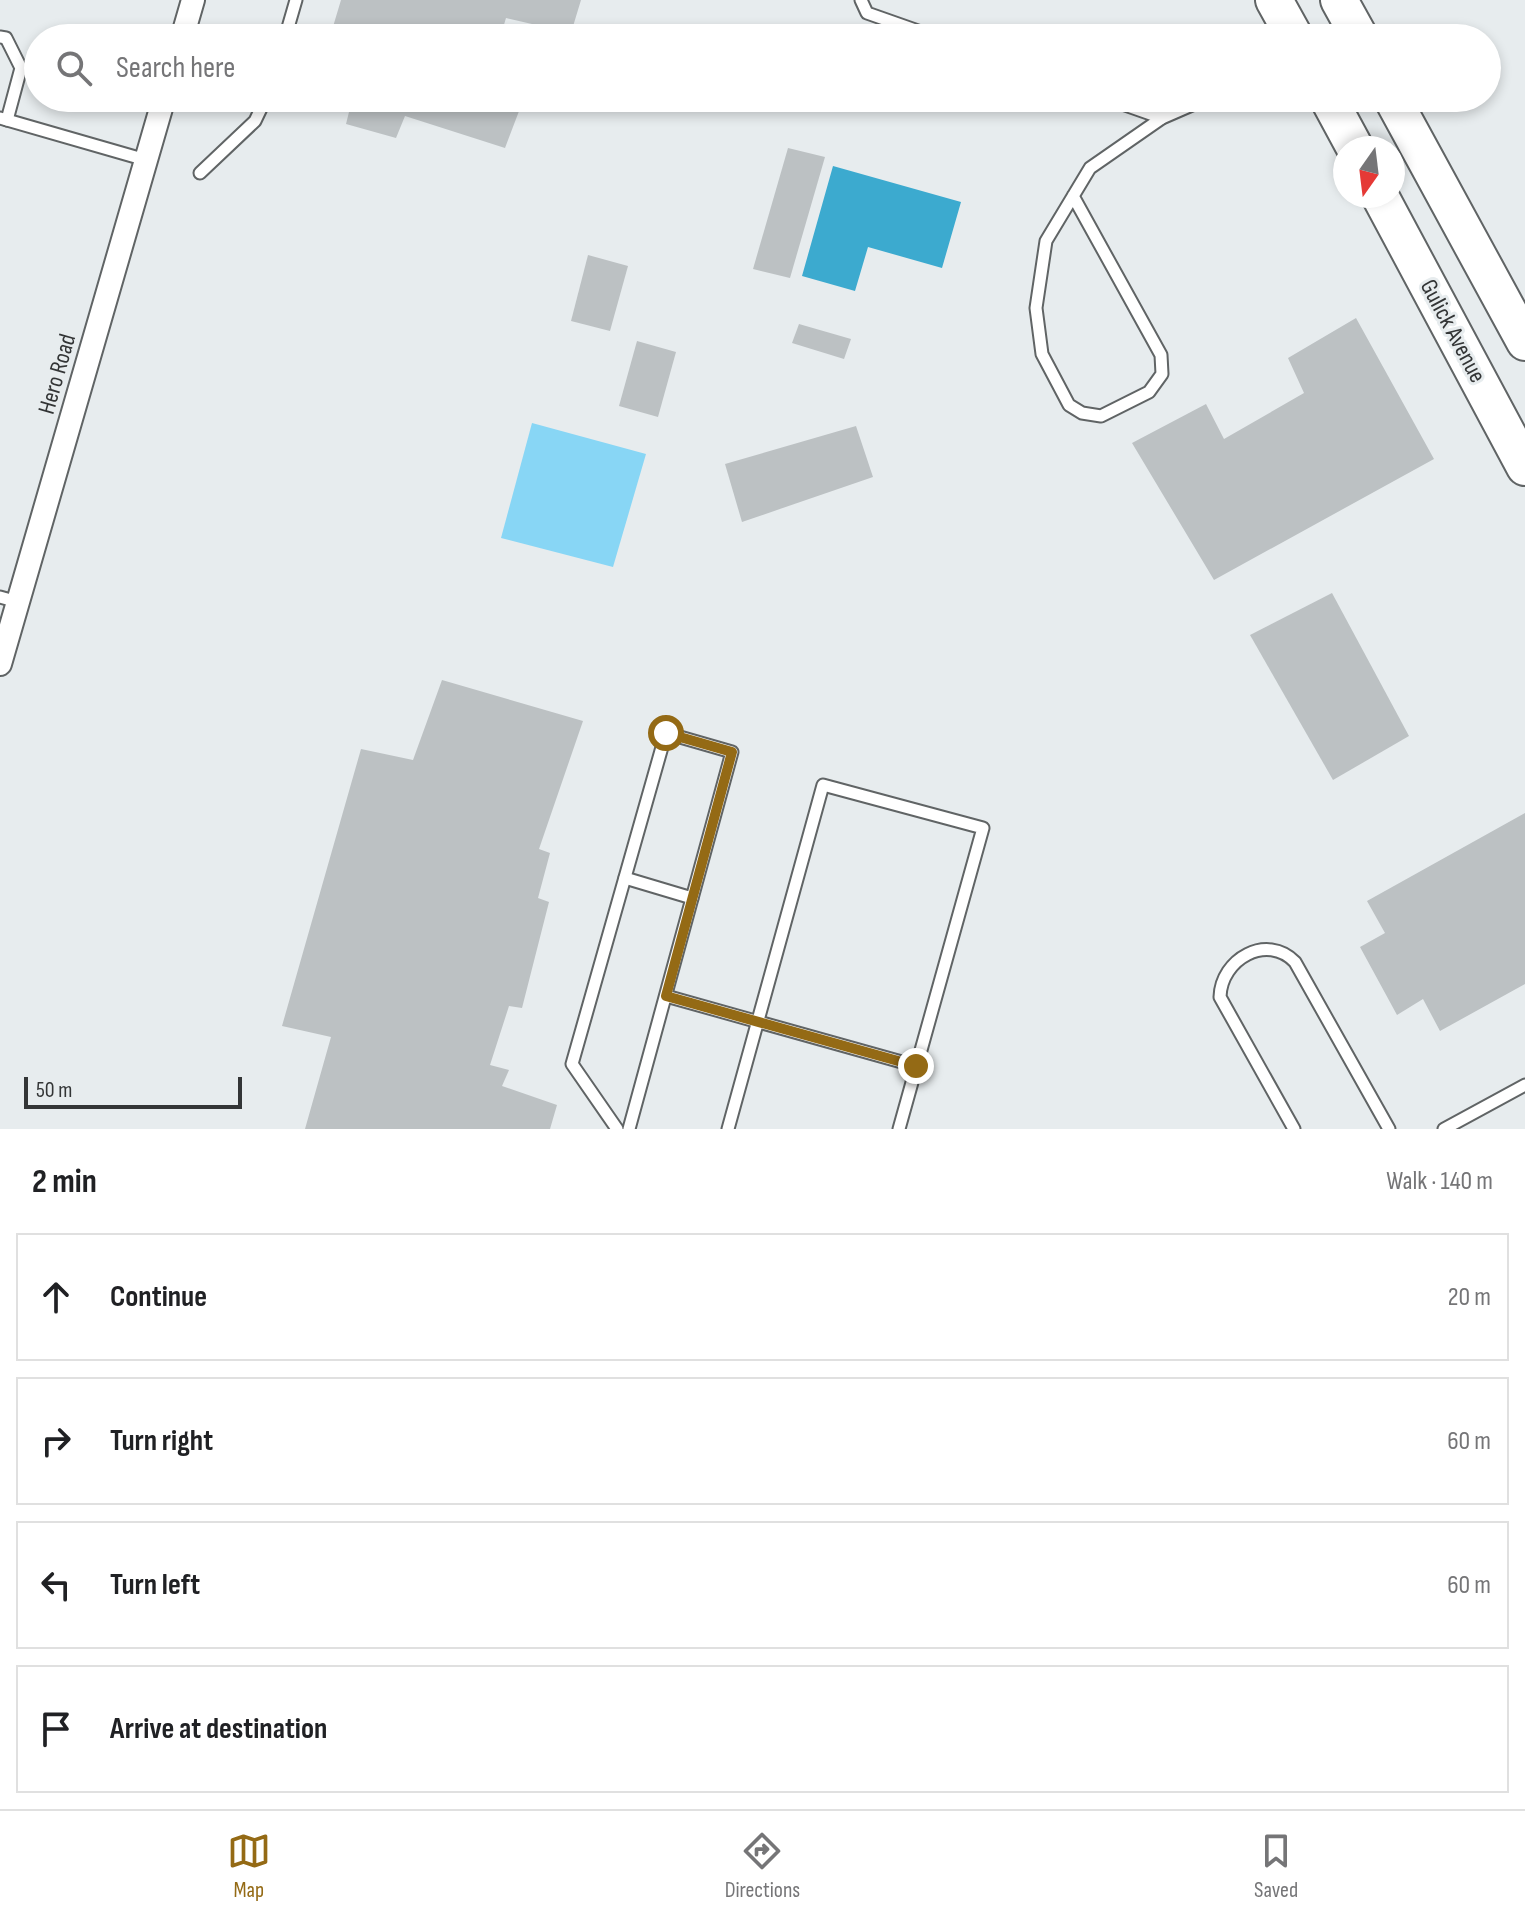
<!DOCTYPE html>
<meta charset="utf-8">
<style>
:root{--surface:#fff;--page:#f6f6f6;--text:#202124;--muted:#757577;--line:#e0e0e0;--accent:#946a15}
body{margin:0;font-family:"Sofia Sans Condensed",sans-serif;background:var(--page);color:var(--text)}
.compass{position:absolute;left:1333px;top:136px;width:72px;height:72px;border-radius:50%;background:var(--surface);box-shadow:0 4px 12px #0003;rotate:194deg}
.scale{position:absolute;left:24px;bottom:20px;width:218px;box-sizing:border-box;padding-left:8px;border:4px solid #333536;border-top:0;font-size:22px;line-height:28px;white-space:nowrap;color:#333536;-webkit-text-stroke:6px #e7ecee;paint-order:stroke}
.stop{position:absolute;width:24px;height:24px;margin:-18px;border:6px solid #946a15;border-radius:50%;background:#fff}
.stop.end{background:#946a15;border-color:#fff;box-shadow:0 2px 8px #0008}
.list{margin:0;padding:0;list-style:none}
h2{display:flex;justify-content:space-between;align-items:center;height:104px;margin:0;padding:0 32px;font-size:34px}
h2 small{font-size:26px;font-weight:400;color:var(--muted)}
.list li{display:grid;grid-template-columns:52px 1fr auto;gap:24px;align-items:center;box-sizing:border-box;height:128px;margin:0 16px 16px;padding:0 16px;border:2px solid var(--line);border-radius:0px}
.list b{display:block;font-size:30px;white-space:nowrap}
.list em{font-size:26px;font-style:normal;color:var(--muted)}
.icon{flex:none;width:44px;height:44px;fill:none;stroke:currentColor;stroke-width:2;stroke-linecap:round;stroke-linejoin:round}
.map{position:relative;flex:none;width:1525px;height:1129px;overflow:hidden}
.search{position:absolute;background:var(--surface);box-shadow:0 4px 12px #0003;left:24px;right:24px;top:24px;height:88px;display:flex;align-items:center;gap:20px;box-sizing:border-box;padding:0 28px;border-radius:44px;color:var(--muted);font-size:30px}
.sheet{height:680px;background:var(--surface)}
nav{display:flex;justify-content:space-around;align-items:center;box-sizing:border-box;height:112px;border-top:2px solid var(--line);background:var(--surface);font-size:22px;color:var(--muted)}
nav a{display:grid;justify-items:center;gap:4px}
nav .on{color:var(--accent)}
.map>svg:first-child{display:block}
</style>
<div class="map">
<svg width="1525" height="1129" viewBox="0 0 1525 1129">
<rect width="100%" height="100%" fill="#e7ecee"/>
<polygon fill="#88d6f5" points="532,423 646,454 613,567 501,538"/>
<polygon fill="#3caacf" points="833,166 961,202 942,268 868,247 855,291 802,276"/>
<g fill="#bcc1c3">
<polygon points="341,0 581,0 571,33 506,18 500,38 310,38 312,26 332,30"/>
<polygon points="335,98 524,98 505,148 405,116 396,138 346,124 351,104"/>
<polygon points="788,148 825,157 790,278 753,269"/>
<polygon points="588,255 628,266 610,331 571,321"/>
<polygon points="1356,318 1434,459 1214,580 1132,443 1206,404 1224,439 1304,393 1288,358"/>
<polygon points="799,324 851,339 844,359 792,343"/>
<polygon points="637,341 676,352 658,417 619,406"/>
<polygon points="856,426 873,477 742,522 725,464"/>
<polygon points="1332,593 1409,736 1333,780 1250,635"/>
<polygon points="442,680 583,721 539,849 550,853 538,898 549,902 522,1008 509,1006 490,1065 509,1070 502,1086 557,1105 550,1129 305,1129 331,1037 282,1026 361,749 413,760"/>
<polygon points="1525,813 1525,984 1440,1031 1423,999 1397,1015 1360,947 1385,933 1367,901"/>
</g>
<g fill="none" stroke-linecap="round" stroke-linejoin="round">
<g stroke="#606465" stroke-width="15">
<g id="lane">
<polyline points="861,0 867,13 938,38"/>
<polyline points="0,37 6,38 21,68 7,120"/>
<polyline points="285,38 296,0"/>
<polyline points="1105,98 1162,118"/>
<polyline points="0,118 146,160"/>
<polyline points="200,173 255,121 266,98"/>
<polyline points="1073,196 1161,355 1162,374 1149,392 1101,416 1082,413 1069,405 1042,354 1036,308 1046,241 1090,168 1162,118 1208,98"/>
<polyline points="0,597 18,602"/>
<polyline points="625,878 692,898"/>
<polyline points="666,996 916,1066"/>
<polyline points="617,1129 572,1064 666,733 732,752 629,1129"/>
<polyline points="728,1129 823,785 983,828 899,1129"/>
<path d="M 1294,1129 L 1220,997 C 1221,959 1267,933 1295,962 L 1389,1129"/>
<polyline points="1444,1129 1525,1085"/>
</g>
</g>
<g stroke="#606465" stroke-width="26">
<g id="street">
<polyline points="182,38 193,0"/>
<polyline points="0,664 164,98"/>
</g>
</g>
<g stroke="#606465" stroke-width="40">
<g id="primary">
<polyline points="1274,0 1295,38"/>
<polyline points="1339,0 1360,38"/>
<polyline points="1328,98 1355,148"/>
<polyline points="1392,98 1525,342"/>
<polyline points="1380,196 1525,467"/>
</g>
</g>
<use href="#lane" stroke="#fff" stroke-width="11"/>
<use href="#street" stroke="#fff" stroke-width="22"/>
<use href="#primary" stroke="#fff" stroke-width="36"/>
</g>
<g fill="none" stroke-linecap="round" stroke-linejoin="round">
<polyline stroke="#946a15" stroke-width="10" points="666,733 732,752 666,996 916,1066"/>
</g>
<g text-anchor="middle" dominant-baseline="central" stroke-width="6" stroke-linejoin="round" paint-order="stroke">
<g font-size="24" fill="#333536" stroke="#e7ecee">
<text transform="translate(1453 331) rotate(62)">Gulick Avenue</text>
<text transform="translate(57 374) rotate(-74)">Hero Road</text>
</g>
</g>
</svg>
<svg class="compass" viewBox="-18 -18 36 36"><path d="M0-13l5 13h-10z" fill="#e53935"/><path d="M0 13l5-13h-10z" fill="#757577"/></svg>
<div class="scale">50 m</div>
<div class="stop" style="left:666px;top:733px"></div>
<div class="stop end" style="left:916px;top:1066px"></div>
<div class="search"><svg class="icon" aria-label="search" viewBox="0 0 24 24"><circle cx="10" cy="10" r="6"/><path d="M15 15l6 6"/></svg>Search here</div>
</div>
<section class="sheet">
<h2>2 min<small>Walk · 140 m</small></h2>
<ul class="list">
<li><svg class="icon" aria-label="ahead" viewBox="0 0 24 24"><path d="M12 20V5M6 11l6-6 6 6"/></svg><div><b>Continue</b></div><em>20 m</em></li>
<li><svg class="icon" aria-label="right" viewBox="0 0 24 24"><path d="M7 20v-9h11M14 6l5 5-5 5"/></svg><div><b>Turn right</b></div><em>60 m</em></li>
<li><svg class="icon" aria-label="left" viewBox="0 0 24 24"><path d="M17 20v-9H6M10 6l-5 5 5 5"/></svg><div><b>Turn left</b></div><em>60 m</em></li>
<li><svg class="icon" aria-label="arrive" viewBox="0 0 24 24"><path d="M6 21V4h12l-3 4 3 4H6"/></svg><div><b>Arrive at destination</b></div></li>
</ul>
</section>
<nav>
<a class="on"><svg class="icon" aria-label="map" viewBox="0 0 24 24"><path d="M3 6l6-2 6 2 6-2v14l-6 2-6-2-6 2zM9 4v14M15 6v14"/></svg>Map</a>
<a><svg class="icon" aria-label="directions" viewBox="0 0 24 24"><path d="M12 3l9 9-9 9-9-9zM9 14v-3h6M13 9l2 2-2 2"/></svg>Directions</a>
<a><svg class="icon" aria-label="saved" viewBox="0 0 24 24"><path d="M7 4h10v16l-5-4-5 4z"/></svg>Saved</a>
</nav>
